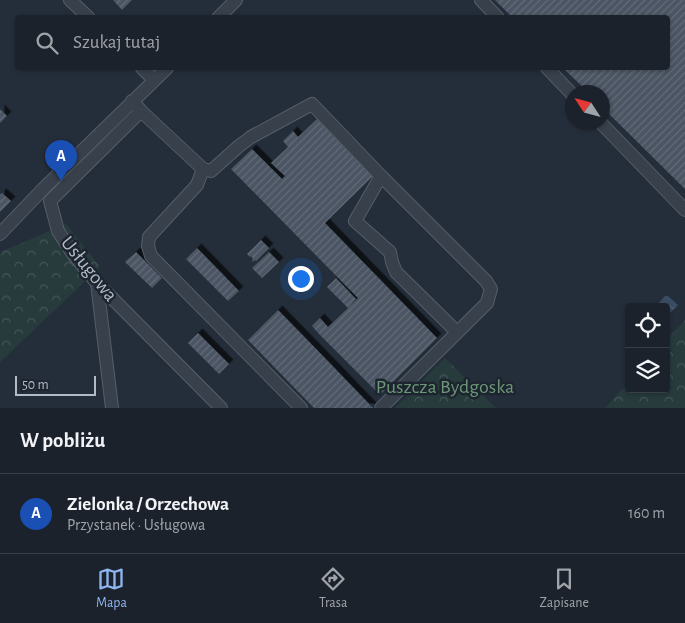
<!DOCTYPE html>
<html lang="pl">
<meta charset="utf-8">
<style>
:root{--surface:#1b222c;--page:#242a34;--text:#f1f3f6;--muted:#a0a4a9;--line:#393f48;--accent:#8eb6f1}
body{margin:0;font-family:"Alegreya Sans",sans-serif;background:var(--page);color:var(--text)}
.controls{position:absolute;right:15px;bottom:15px;display:grid;overflow:hidden;border-radius:5px;box-shadow:0 1px 4px #0004}
.controls button{width:45px;height:45px;display:grid;place-items:center;padding:0;border:0;border-bottom:1px solid var(--line);background:var(--surface);color:var(--text);font:25px sans-serif}
.compass{position:absolute;left:565px;top:85px;width:45px;height:45px;border-radius:50%;background:var(--surface);box-shadow:0 1px 4px #0004;rotate:306deg}
.scale{position:absolute;left:15px;bottom:12px;width:81px;box-sizing:border-box;padding-left:5px;border:2px solid #b3bbc6;border-top:0;font-size:14px;line-height:18px;white-space:nowrap;color:#b3bbc6;-webkit-text-stroke:4px #1d2530;paint-order:stroke}
.you{position:absolute;left:300px;top:278px;width:18px;height:18px;margin:-12px;border:4px solid #fff;border-radius:50%;background:#1a73e8;box-shadow:0 0 0 8px #1a73e833}
.badge{display:grid;place-items:center;width:32px;height:32px;border-radius:50%;background:var(--accent);color:#fff;font-size:16px;font-weight:700}
.pin{position:absolute;translate:-50% -41px;filter:drop-shadow(0 1px 2px #0008)}
.pin::after{content:'';position:absolute;top:26px;width:18px;height:15px;background:inherit;clip-path:polygon(0 0,100% 0,50% 100%)}
.list{margin:0;padding:0;list-style:none}
h2{display:flex;justify-content:space-between;align-items:center;height:65px;margin:0;padding:0 20px;font-size:21px}
h2 small{font-size:16px;font-weight:400;color:var(--muted)}
.list li{display:grid;grid-template-columns:32px 1fr auto;gap:15px;align-items:center;box-sizing:border-box;height:80px;padding:0 20px;border-top:1px solid var(--line)}
.list b{display:block;font-size:19px;white-space:nowrap}
.list p{margin:0;font-size:16px;white-space:nowrap;color:var(--muted)}
.list em{font-size:16px;font-style:normal;color:var(--muted)}
.icon{flex:none;width:28px;height:28px;fill:none;stroke:currentColor;stroke-width:2;stroke-linecap:round;stroke-linejoin:round}
.map{position:relative;flex:none;width:685px;height:408px;overflow:hidden}
.search{position:absolute;background:var(--surface);box-shadow:0 1px 4px #0004;left:15px;right:15px;top:15px;height:55px;display:flex;align-items:center;gap:12px;box-sizing:border-box;padding:0 18px;border-radius:5px;color:var(--muted);font-size:19px}
.sheet{height:145px;background:var(--surface)}
nav{display:flex;justify-content:space-around;align-items:center;box-sizing:border-box;height:70px;border-top:1px solid var(--line);background:var(--surface);font-size:14px;color:var(--muted)}
nav a{display:grid;justify-items:center;gap:2px}
nav .on{color:var(--accent)}
.map>svg:first-child{display:block}
</style>
<div class="map">
<svg width="685" height="408" viewBox="0 0 685 408">
<defs>
<pattern id="forest-crowns" width="20" height="18" patternUnits="userSpaceOnUse" patternTransform="scale(1.25)"><rect width="20" height="18" fill="#273b3c"/><path d="M2 6a3 3 0 1 1 6 0M12 15a3 3 0 1 1 6 0" fill="none" stroke="#445557"/></pattern>
<pattern id="water-waves" width="16" height="10" patternUnits="userSpaceOnUse" patternTransform="scale(1.25)"><rect width="16" height="10" fill="#3a4c62"/><path d="M0 5q4-4 8 0t8 0" fill="none" stroke="#546477"/></pattern>
<pattern id="building-hatch" width="6" height="6" patternUnits="userSpaceOnUse" patternTransform="scale(1.25)"><rect width="6" height="6" fill="#4b5563"/><path d="M-1 1l2-2M0 6l6-6M5 7l2-2" fill="none" stroke="#636c78"/></pattern>
<filter id="shadow"><feDropShadow dx="4.5" dy="-4.5" stdDeviation="0" flood-color="#0009"/></filter>
</defs>
<rect width="100%" height="100%" fill="#242e3a"/>
<g fill="url(#forest-crowns)">
<polygon points="66,224 100,267 0,362 0,254 3,251"/>
<polygon points="685,320 685,408 605,408 629,382 629,389 666,389 666,340"/>
<polygon points="445,358 496,408 395,408"/>
</g>
<polygon fill="url(#water-waves)" points="665,296 668,296 678,305 666,317 666,307 655,307"/>
<g fill="url(#building-hatch)" filter="url(#shadow)">
<polygon points="113,0 132,0 122,10"/>
<polygon points="495,0 685,0 685,189 602,107 602,92 588,92 563,68 668,68 668,18 513,18"/>
<polygon points="0,109 7,116 0,123"/>
<polygon points="318,118 374,175 325,223 437,338 380,395 320,335 312,326 320,318 328,327 348,308 327,287 336,278 356,299 350,306 358,298 231,169 252,149 282,179 285,176 271,163 288,147 283,141 293,131 298,137"/>
<polygon points="2,193 11,201 0,212 0,195"/>
<polygon points="261,240 269,248 256,261 255,260 253,262 252,260 253,259 251,256 250,257 247,254"/>
<polygon points="197,248 239,291 228,301 186,259"/>
<polygon points="136,252 162,278 152,288 125,262"/>
<polygon points="269,252 279,262 262,278 252,268"/>
<polygon points="278,310 321,354 373,408 314,408 248,340"/>
<polygon points="198,333 229,364 219,374 188,343"/>
</g>
<g fill="none" stroke-linecap="round" stroke-linejoin="round">
<g stroke="#565e69" stroke-width="14">
<g id="minor">
<polyline points="70,0 89,18"/>
<polyline points="481,0 498,18"/>
<polyline points="218,18 236,0"/>
<polyline points="142,68 154,80"/>
<polyline points="547,68 572,94"/>
<polyline points="132,101 141,111 50,201 58,231 73,254 97,283 221,408"/>
<polyline points="141,111 203,169 211,171 239,146 251,137 312,104 381,176 355,221 390,252 392,262 396,272 457,332"/>
<polyline points="600,122 685,210"/>
<polyline points="203,169 197,185 149,237 148,246 151,256 301,408"/>
<polyline points="381,176 486,281 491,289 487,303 381,408"/>
<polyline points="0,234 43,189 167,68"/>
<polyline points="97,283 112,408"/>
</g>
</g>
<use href="#minor" stroke="#38404b" stroke-width="12"/>
</g>
<g text-anchor="middle" dominant-baseline="central" stroke-width="5" stroke-linejoin="round" paint-order="stroke">
<g font-size="20" fill="#b3bbc6" stroke="#1d2530">
<text transform="translate(89 269) rotate(51)">Usługowa</text>
</g>
<g font-size="20" fill="#6c9675" stroke="#1d2530">
<text x="445" y="387">Puszcza Bydgoska</text>
</g>
</g>
</svg>
<div class="controls">
<button><svg class="icon" aria-label="locate" viewBox="0 0 24 24"><circle cx="12" cy="12" r="6"/><path d="M12 2v4M12 18v4M2 12h4M18 12h4"/></svg></button>
<button><svg class="icon" aria-label="layers" viewBox="0 0 24 24"><path d="M12 4l9 5-9 5-9-5zM3 14l9 5 9-5"/></svg></button>
</div>
<svg class="compass" viewBox="-18 -18 36 36"><path d="M0-13l5 13h-10z" fill="#e53935"/><path d="M0 13l5-13h-10z" fill="#a0a4a9"/></svg>
<div class="scale">50 m</div>
<div class="you"></div>
<div class="pin badge" style="left:61px;top:181px;background:#1a4fb4">A</div>
<div class="search"><svg class="icon" aria-label="search" viewBox="0 0 24 24"><circle cx="10" cy="10" r="6"/><path d="M15 15l6 6"/></svg>Szukaj tutaj</div>
</div>
<section class="sheet">
<h2>W pobliżu<small></small></h2>
<ul class="list">
<li><span class="badge" style="background:#1a4fb4">A</span><div><b>Zielonka / Orzechowa</b><p>Przystanek · Usługowa</p></div><em>160 m</em></li>
</ul>
</section>
<nav>
<a class="on"><svg class="icon" aria-label="map" viewBox="0 0 24 24"><path d="M3 6l6-2 6 2 6-2v14l-6 2-6-2-6 2zM9 4v14M15 6v14"/></svg>Mapa</a>
<a><svg class="icon" aria-label="directions" viewBox="0 0 24 24"><path d="M12 3l9 9-9 9-9-9zM9 14v-3h6M13 9l2 2-2 2"/></svg>Trasa</a>
<a><svg class="icon" aria-label="saved" viewBox="0 0 24 24"><path d="M7 4h10v16l-5-4-5 4z"/></svg>Zapisane</a>
</nav>
